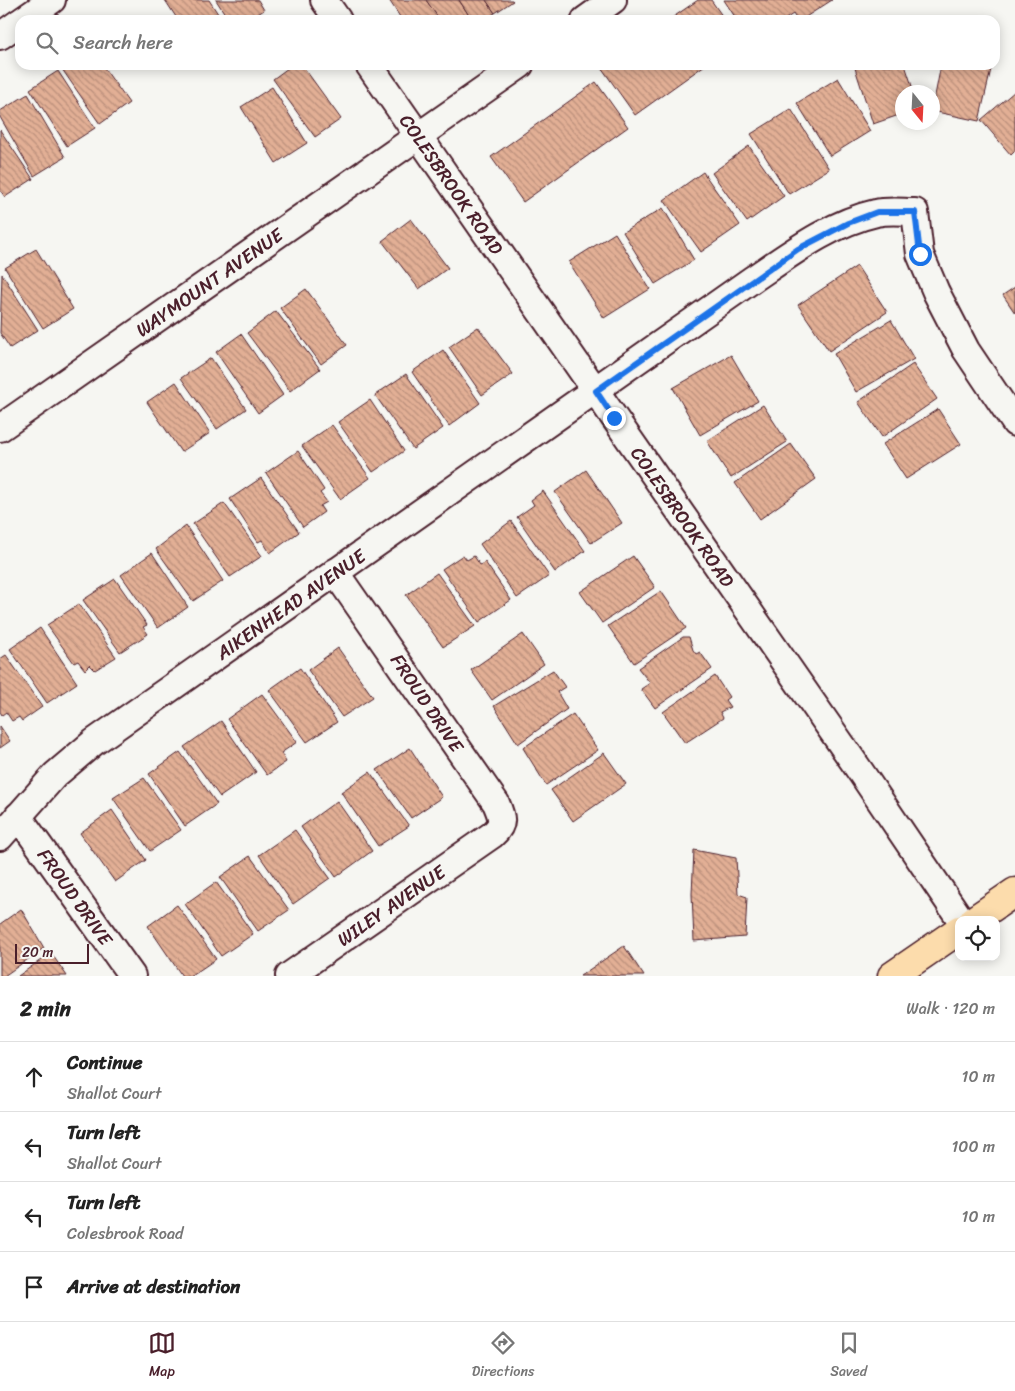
<!DOCTYPE html>
<meta charset="utf-8">
<style>
:root{--surface:#fff;--page:#f6f6f6;--text:#222;--muted:#767676;--line:#e0e0e0;--accent:#4a1f2b}
body{margin:0;font-family:Sriracha,sans-serif;background:var(--page);color:var(--text)}
.controls{position:absolute;right:15px;bottom:15px;display:grid;overflow:hidden;border-radius:10px;box-shadow:0 2px 12px #0003}
.controls button{width:45px;height:45px;display:grid;place-items:center;padding:0;border:0;border-bottom:1px solid var(--line);background:var(--surface);color:var(--text);font:25px sans-serif}
.compass{position:absolute;left:895px;top:85px;width:45px;height:45px;border-radius:50%;background:var(--surface);box-shadow:0 2px 12px #0003;rotate:162deg}
.scale{position:absolute;left:15px;bottom:12px;width:74px;box-sizing:border-box;padding-left:5px;border:2px solid #4a1f2b;border-top:0;font-size:14px;line-height:18px;white-space:nowrap;color:#4a1f2b;-webkit-text-stroke:4px #f6f6f2;paint-order:stroke}
.stop{position:absolute;width:15px;height:15px;margin:-11px;border:4px solid #1a73e8;border-radius:50%;background:#fff}
.stop.end{background:#1a73e8;border-color:#fff;box-shadow:0 1px 5px #0008}
.list{margin:0;padding:0;list-style:none}
h2{display:flex;justify-content:space-between;align-items:center;height:65px;margin:0;padding:0 20px;font-size:21px}
h2 small{font-size:16px;font-weight:400;color:var(--muted)}
.list li{display:grid;grid-template-columns:32px 1fr auto;gap:15px;align-items:center;box-sizing:border-box;height:70px;padding:0 20px;border-top:1px solid var(--line)}
.list b{display:block;font-size:19px;white-space:nowrap}
.list p{margin:0;font-size:16px;white-space:nowrap;color:var(--muted)}
.list em{font-size:16px;font-style:normal;color:var(--muted)}
.icon{flex:none;width:28px;height:28px;fill:none;stroke:currentColor;stroke-width:2;stroke-linecap:round;stroke-linejoin:round}
.map{position:relative;flex:none;width:1015px;height:976px;overflow:hidden}
.search{position:absolute;background:var(--surface);box-shadow:0 2px 12px #0003;left:15px;right:15px;top:15px;height:55px;display:flex;align-items:center;gap:12px;box-sizing:border-box;padding:0 18px;border-radius:15px;color:var(--muted);font-size:19px}
.sheet{height:345px;background:var(--surface)}
nav{display:flex;justify-content:space-around;align-items:center;box-sizing:border-box;height:70px;border-top:1px solid var(--line);background:var(--surface);font-size:14px;color:var(--muted)}
nav a{display:grid;justify-items:center;gap:2px}
nav .on{color:var(--accent)}
.map>svg:first-child{display:block}
</style>
<div class="map">
<svg width="1015" height="976" viewBox="0 0 1015 976">
<defs>
<pattern id="building-back-hatch" width="6" height="6" patternUnits="userSpaceOnUse" patternTransform="scale(1.25)"><rect width="6" height="6" fill="#e2af95"/><path d="M-1 5l2 2M0 0l6 6M5-1l2 2" fill="none" stroke="#b98e7a"/></pattern>
</defs>
<rect width="100%" height="100%" fill="#f6f6f2"/>
<filter id="ink" filterUnits="userSpaceOnUse"><feTurbulence type="fractalNoise" baseFrequency=".02" numOctaves="2"/><feDisplacementMap in="SourceGraphic" scale="10" xChannelSelector="R" yChannelSelector="G"/><feConvolveMatrix kernelMatrix="1 2 1 2 8 2 1 2 1" color-interpolation-filters="sRGB"/></filter>
<g filter="url(#ink)">
<g fill="url(#building-back-hatch)" stroke="#4a1f2b">
<polygon points="165,0 209,0 222,20 178,20"/>
<polygon points="216,0 258,0 264,10 249,20 229,20"/>
<polygon points="389,0 426,0 440,20 402,20"/>
<polygon points="426,0 459,0 472,20 440,20"/>
<polygon points="459,0 486,0 495,13 484,20 472,20"/>
<polygon points="486,0 512,0 513,1 495,13"/>
<polygon points="698,0 711,0 725,20 669,20"/>
<polygon points="724,0 832,0 801,20 797,20 793,14 784,20 737,20"/>
<polygon points="68,65 102,65 129,103 100,124 62,69"/>
<polygon points="292,65 302,65 341,119 315,137 273,79"/>
<polygon points="605,65 705,65 635,115 601,67"/>
<polygon points="854,65 905,65 914,92 902,92 902,114 873,124"/>
<polygon points="941,65 992,65 979,121 932,111"/>
<polygon points="58,71 95,128 67,146 30,89"/>
<polygon points="838,78 870,131 830,156 797,103"/>
<polygon points="596,82 628,127 523,202 491,157"/>
<polygon points="272,87 307,143 276,163 241,107"/>
<polygon points="1015,91 1015,151 1011,155 981,120"/>
<polygon points="28,94 65,157 34,176 0,117 0,111"/>
<polygon points="791,109 829,169 789,194 751,134"/>
<polygon points="0,130 33,179 5,197 0,190"/>
<polygon points="749,146 784,196 747,222 712,173"/>
<polygon points="703,172 740,225 701,252 664,200"/>
<polygon points="663,208 694,260 655,284 623,232"/>
<polygon points="411,219 448,268 419,289 382,241"/>
<polygon points="615,233 650,289 604,318 569,262"/>
<polygon points="36,249 73,309 43,328 5,268"/>
<polygon points="857,266 887,312 829,351 798,305"/>
<polygon points="2,274 38,330 10,348 0,333"/>
<polygon points="1015,287 1015,313 1003,295"/>
<polygon points="306,289 347,345 321,364 280,308"/>
<polygon points="276,311 320,369 290,391 247,333"/>
<polygon points="891,320 914,359 856,392 834,354"/>
<polygon points="478,327 513,374 482,395 449,347"/>
<polygon points="241,334 283,395 258,413 216,352"/>
<polygon points="443,350 480,403 449,426 412,372"/>
<polygon points="731,355 758,401 700,435 673,388"/>
<polygon points="211,358 246,409 217,429 181,378"/>
<polygon points="913,364 937,399 882,437 858,402"/>
<polygon points="406,374 443,428 413,449 375,395"/>
<polygon points="176,382 210,433 181,452 147,402"/>
<polygon points="370,400 404,451 373,472 338,422"/>
<polygon points="763,405 787,442 731,478 707,441"/>
<polygon points="938,409 961,444 906,479 883,444"/>
<polygon points="332,425 370,478 340,499 302,446"/>
<polygon points="791,444 816,479 760,519 735,483"/>
<polygon points="298,451 324,490 320,493 327,502 320,506 324,512 303,527 266,473"/>
<polygon points="586,470 622,523 591,543 555,492"/>
<polygon points="261,478 299,532 270,553 262,540 258,542 230,499"/>
<polygon points="543,491 585,551 555,572 517,517 534,505 531,500"/>
<polygon points="224,503 262,556 230,577 193,524"/>
<polygon points="511,521 549,576 517,598 480,544"/>
<polygon points="186,526 223,581 193,601 156,549"/>
<polygon points="152,553 188,607 158,628 121,575"/>
<polygon points="463,555 467,560 474,556 480,565 485,562 511,600 479,622 442,569"/>
<polygon points="633,556 655,587 602,623 580,592"/>
<polygon points="437,573 475,626 443,647 406,595"/>
<polygon points="115,579 147,625 143,627 148,634 120,652 83,600"/>
<polygon points="661,591 686,628 634,663 608,626"/>
<polygon points="79,604 116,657 95,670 90,665 85,670 78,661 74,663 47,625"/>
<polygon points="40,628 77,683 47,703 10,649"/>
<polygon points="523,634 544,664 492,700 471,670"/>
<polygon points="683,637 689,637 693,650 696,654 700,652 712,669 655,708 641,689 650,683 638,668"/>
<polygon points="338,648 373,697 342,717 308,670"/>
<polygon points="6,655 42,707 22,721 19,717 12,721 6,712 2,715 0,712 0,659"/>
<polygon points="300,668 337,722 307,742 269,690"/>
<polygon points="553,670 565,687 557,692 567,709 518,744 494,706"/>
<polygon points="715,676 729,697 725,700 730,707 720,712 723,718 685,743 663,712"/>
<polygon points="262,694 297,742 281,753 286,762 267,775 227,719"/>
<polygon points="573,714 598,750 546,785 523,748"/>
<polygon points="221,721 256,772 220,797 184,747"/>
<polygon points="0,726 10,741 0,748"/>
<polygon points="410,748 442,797 411,818 377,770"/>
<polygon points="180,752 217,804 185,826 149,774"/>
<polygon points="604,753 626,784 573,821 551,790"/>
<polygon points="370,772 409,826 378,846 341,792"/>
<polygon points="144,778 181,830 150,851 113,798"/>
<polygon points="337,801 372,851 336,877 301,827"/>
<polygon points="112,810 146,860 115,882 80,833"/>
<polygon points="295,830 330,878 293,904 259,855"/>
<polygon points="694,850 736,858 738,894 747,897 745,937 694,941 692,894"/>
<polygon points="250,856 289,910 258,931 220,877"/>
<polygon points="216,882 253,934 221,956 185,904"/>
<polygon points="177,905 216,959 191,976 182,976 148,926"/>
<polygon points="21,909 44,948 4,976 0,976 0,924"/>
<polygon points="624,946 644,976 580,976"/>
<polygon points="51,953 67,976 18,976"/>
</g>
<g fill="none" stroke-linecap="round" stroke-linejoin="round">
<g stroke="#4a1f2b" stroke-width="30">
<g id="minor">
<polyline points="324,0 338,20"/>
<polyline points="23,20 52,0"/>
<polyline points="585,20 613,0"/>
<polyline points="0,36 20,22"/>
<path id="s1" d="M 369,65 L 860,771 L 961,920"/>
<path id="s2" d="M 0,428 L 520,65"/>
<path id="s3" d="M 18,816 L 132,976"/>
<path id="s4" d="M 0,837 L 55,775 L 94,742 L 753,279 C 790,254 831,223 876,213 C 888,210 903,212 915,212 L 920,254 L 936,292 L 966,350 L 1015,423"/>
<path id="s5" d="M 289,976 L 492,835 C 505,824 502,817 496,803 L 335,572"/>
</g>
</g>
<g stroke="#4a1f2b" stroke-width="31">
<g id="major">
<polyline points="974,920 1015,892"/>
<polyline points="892,976 959,930"/>
</g>
</g>
<use href="#minor" stroke="#f6f6f2" stroke-width="26"/>
<use href="#major" stroke="#fcdcac" stroke-width="28"/>
</g>
</g>
<g fill="none" stroke-linecap="round" stroke-linejoin="round" filter="url(#ink)">
<polyline stroke="#1a73e8" stroke-width="6" points="614,418 596,391 798,249 848,223 877,212 915,212 920,254"/>
</g>
<g text-anchor="middle" dominant-baseline="central" stroke-width="4.5" stroke-linejoin="round" paint-order="stroke">
<g font-size="19" fill="#4a1f2b" stroke="#f6f6f2">
<text stroke="none"><textPath href="#s1" startOffset="145">COLESBROOK ROAD</textPath></text>
<text stroke="none"><textPath href="#s2" startOffset="255">WAYMOUNT AVENUE</textPath></text>
<text stroke="none"><textPath href="#s1" startOffset="550">COLESBROOK ROAD</textPath></text>
<text stroke="none"><textPath href="#s4" startOffset="374">AIKENHEAD AVENUE</textPath></text>
<text transform="translate(427 703) rotate(56)">FROUD DRIVE</text>
<text stroke="none"><textPath href="#s3" startOffset="99">FROUD DRIVE</textPath></text>
<text stroke="none"><textPath href="#s5" startOffset="124">WILEY AVENUE</textPath></text>
</g>
</g>
</svg>
<div class="controls">
<button><svg class="icon" aria-label="locate" viewBox="0 0 24 24"><circle cx="12" cy="12" r="6"/><path d="M12 2v4M12 18v4M2 12h4M18 12h4"/></svg></button>
</div>
<svg class="compass" viewBox="-18 -18 36 36"><path d="M0-13l5 13h-10z" fill="#e53935"/><path d="M0 13l5-13h-10z" fill="#767676"/></svg>
<div class="scale">20 m</div>
<div class="stop" style="left:920px;top:254px"></div>
<div class="stop end" style="left:614px;top:418px"></div>
<div class="search"><svg class="icon" aria-label="search" viewBox="0 0 24 24"><circle cx="10" cy="10" r="6"/><path d="M15 15l6 6"/></svg>Search here</div>
</div>
<section class="sheet">
<h2>2 min<small>Walk · 120 m</small></h2>
<ul class="list">
<li><svg class="icon" aria-label="ahead" viewBox="0 0 24 24"><path d="M12 20V5M6 11l6-6 6 6"/></svg><div><b>Continue</b><p>Shallot Court</p></div><em>10 m</em></li>
<li><svg class="icon" aria-label="left" viewBox="0 0 24 24"><path d="M17 20v-9H6M10 6l-5 5 5 5"/></svg><div><b>Turn left</b><p>Shallot Court</p></div><em>100 m</em></li>
<li><svg class="icon" aria-label="left" viewBox="0 0 24 24"><path d="M17 20v-9H6M10 6l-5 5 5 5"/></svg><div><b>Turn left</b><p>Colesbrook Road</p></div><em>10 m</em></li>
<li><svg class="icon" aria-label="arrive" viewBox="0 0 24 24"><path d="M6 21V4h12l-3 4 3 4H6"/></svg><div><b>Arrive at destination</b></div></li>
</ul>
</section>
<nav>
<a class="on"><svg class="icon" aria-label="map" viewBox="0 0 24 24"><path d="M3 6l6-2 6 2 6-2v14l-6 2-6-2-6 2zM9 4v14M15 6v14"/></svg>Map</a>
<a><svg class="icon" aria-label="directions" viewBox="0 0 24 24"><path d="M12 3l9 9-9 9-9-9zM9 14v-3h6M13 9l2 2-2 2"/></svg>Directions</a>
<a><svg class="icon" aria-label="saved" viewBox="0 0 24 24"><path d="M7 4h10v16l-5-4-5 4z"/></svg>Saved</a>
</nav>
